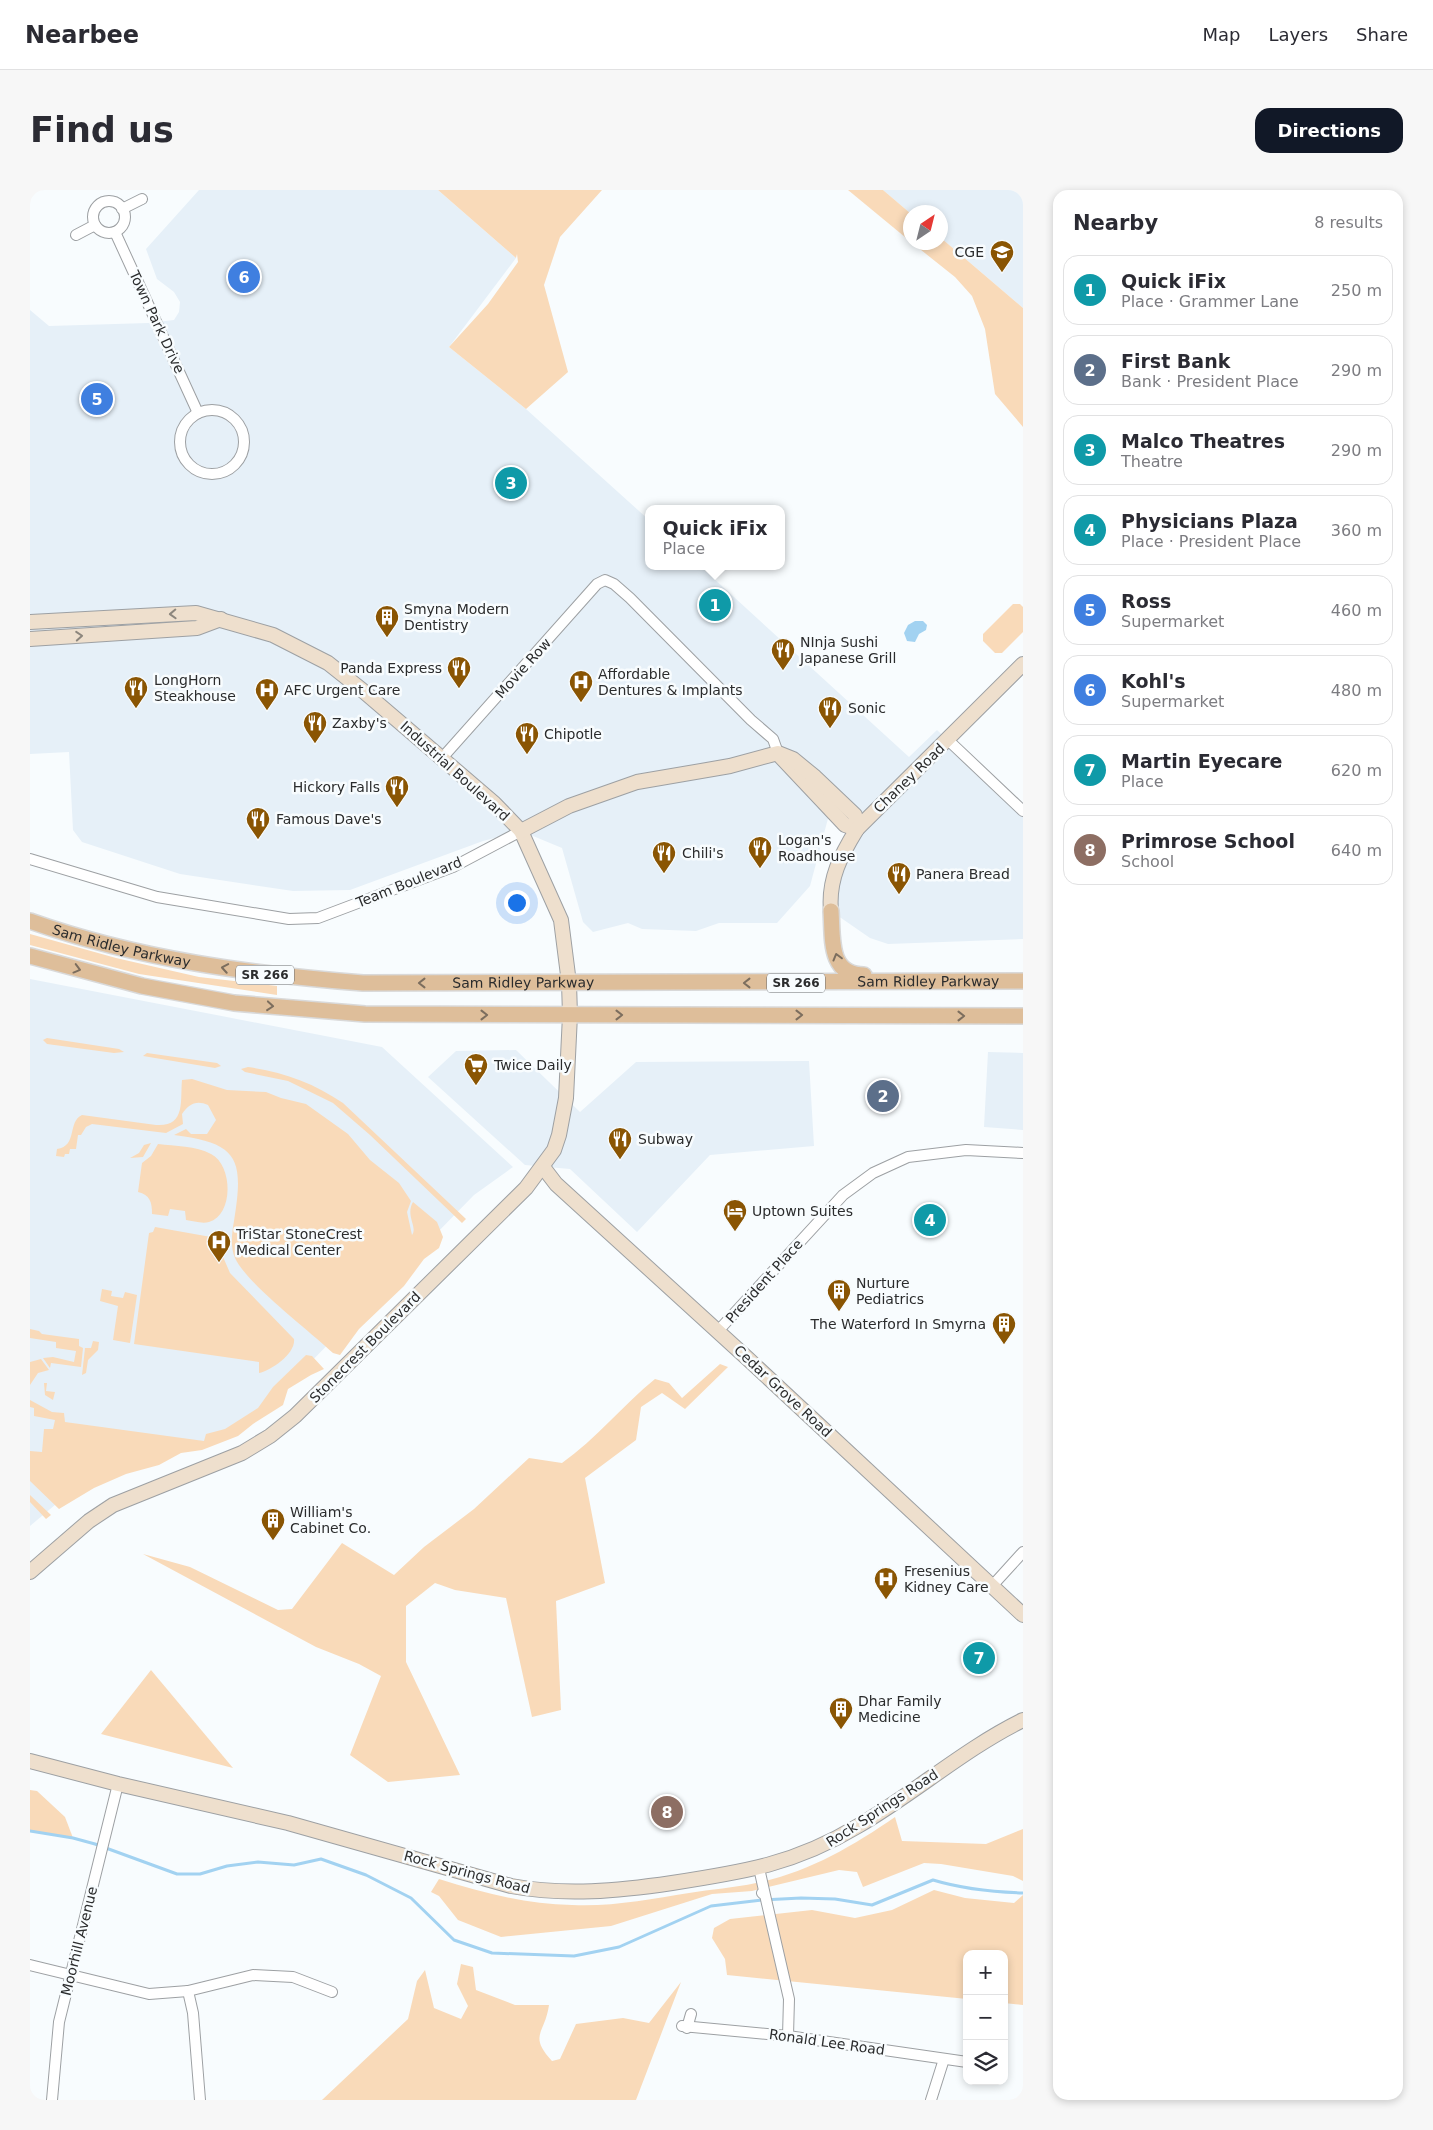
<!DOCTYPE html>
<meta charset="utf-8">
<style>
:root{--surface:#fff;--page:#f7f7f7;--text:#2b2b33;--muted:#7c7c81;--line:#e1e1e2;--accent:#111827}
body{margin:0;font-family:"DejaVu Sans",sans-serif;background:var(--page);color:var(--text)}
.controls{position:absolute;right:15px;bottom:15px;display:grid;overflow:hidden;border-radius:10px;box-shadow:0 2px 8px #0003}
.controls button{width:45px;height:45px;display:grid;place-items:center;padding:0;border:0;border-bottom:1px solid var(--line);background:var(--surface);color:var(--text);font:25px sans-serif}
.compass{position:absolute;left:873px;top:15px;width:45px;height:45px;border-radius:50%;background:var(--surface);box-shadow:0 2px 8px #0003;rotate:35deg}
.you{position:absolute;left:486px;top:712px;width:18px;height:18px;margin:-12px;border:4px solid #fff;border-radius:50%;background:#1a73e8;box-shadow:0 0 0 8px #1a73e833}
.badge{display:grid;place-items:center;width:32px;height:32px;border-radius:50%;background:var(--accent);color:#fff;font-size:16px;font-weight:700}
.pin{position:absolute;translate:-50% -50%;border:2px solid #fff;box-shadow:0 1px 5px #0006}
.popup{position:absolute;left:615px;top:315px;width:140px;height:65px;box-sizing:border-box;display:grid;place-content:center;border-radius:10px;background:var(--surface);filter:drop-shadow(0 1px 4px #0005);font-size:16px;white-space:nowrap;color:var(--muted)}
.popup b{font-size:19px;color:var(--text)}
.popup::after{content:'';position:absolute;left:50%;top:100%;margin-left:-10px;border:10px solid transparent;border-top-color:var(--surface)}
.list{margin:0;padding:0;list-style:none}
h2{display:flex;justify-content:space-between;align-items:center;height:65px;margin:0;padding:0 20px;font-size:21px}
h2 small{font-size:16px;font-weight:400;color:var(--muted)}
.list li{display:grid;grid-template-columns:32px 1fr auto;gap:15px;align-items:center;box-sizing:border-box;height:70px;margin:0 10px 10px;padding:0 10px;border:1px solid var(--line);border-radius:15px}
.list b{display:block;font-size:19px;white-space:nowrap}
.list p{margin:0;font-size:16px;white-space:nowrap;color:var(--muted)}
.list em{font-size:16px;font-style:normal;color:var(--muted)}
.icon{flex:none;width:28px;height:28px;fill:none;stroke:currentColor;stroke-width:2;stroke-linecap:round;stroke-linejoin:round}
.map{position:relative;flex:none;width:993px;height:1910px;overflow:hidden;border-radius:15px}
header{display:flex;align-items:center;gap:30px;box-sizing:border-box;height:70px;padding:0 25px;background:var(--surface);border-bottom:1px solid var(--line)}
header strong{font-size:24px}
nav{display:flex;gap:28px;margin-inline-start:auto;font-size:18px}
.intro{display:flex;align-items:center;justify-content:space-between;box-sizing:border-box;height:120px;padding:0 30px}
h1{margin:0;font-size:35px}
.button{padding:12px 22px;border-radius:15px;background:var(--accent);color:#fff;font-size:18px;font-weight:700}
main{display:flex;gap:30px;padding:0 30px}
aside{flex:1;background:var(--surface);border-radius:15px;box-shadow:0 2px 8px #0003}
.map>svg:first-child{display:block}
</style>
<header>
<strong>Nearbee</strong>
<nav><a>Map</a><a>Layers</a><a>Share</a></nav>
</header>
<div class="intro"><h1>Find us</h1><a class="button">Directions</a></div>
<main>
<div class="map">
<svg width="993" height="1910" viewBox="0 0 993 1910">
<rect width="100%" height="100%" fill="#f8fcfe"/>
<g fill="#e6f0f8">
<polygon points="169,0 408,0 486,68 419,157 496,219 619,330 619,376 670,376 879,567 907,540 993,621 993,749 858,754 840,748 801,721 799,704 827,639 800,621 780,696 747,733 689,733 666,741 612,739 598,733 563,742 553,732 532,658 491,641 453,651 320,700 263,701 150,684 52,652 43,640 39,562 0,564 0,120 19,136 118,133 144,130 149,122 150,112 144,102 127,89 116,59"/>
<polygon points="853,0 993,0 993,118 911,48 911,22 880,23"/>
<polygon points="0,789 352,857 483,977 444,1005 229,1225 181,1251 38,1304 0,1336"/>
<polygon points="486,860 550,922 606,872 779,871 784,956 680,965 607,1042 540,979 495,975 398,887 426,861"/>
<polygon points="958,862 993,863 993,940 954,937"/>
</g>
<g fill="#f9dab9">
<polygon points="408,0 572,0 530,47 514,95 538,182 496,219 419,157 458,114 488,72 487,64 486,68"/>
<polygon points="818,0 853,0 880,23 881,52"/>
<polygon points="911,48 993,118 993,237 965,204 955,139 942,106 925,87 881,52 911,52"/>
<polygon points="983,414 990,414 993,417 993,442 972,463 965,463 953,451 953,444"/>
<polygon points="0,744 86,768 169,787 247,796 247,805 109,784 0,755"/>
<polygon points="17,848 89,859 94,862 84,863 17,854 13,850"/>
<polygon points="117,863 187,873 191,876 185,878 113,866"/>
<path d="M 218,877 C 253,882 284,893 313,913 L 436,1029 L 432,1033 L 340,945 L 303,913 L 258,891 L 215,882 L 211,879 Z"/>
<path d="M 162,889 L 197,900 L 236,902 L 251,908 L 276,914 L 318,944 L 340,970 L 369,993 L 381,1011 L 377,1022 L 382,1045 C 388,1037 375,1026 383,1012 L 407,1032 L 413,1047 L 409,1058 L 394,1069 L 374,1096 L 329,1139 L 310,1165 L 303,1163 C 280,1141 217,1094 205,1068 C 200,1057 202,1042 204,1031 C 214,969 209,953 144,945 L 156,939 L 161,944 L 177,944 L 186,930 L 178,915 C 166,910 159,914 152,924 L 153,934 L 136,943 L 62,934 L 56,937 L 51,945 L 48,945 L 46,959 L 40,959 L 39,964 L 35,964 L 34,967 L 26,966 L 27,959 C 48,956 37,932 52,925 L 126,935 C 156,937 150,911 152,890 Z"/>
<polygon points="121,953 113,967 100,968 109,963 114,955"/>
<path d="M 128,954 C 145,956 166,956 181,964 C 203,975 204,1025 179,1032 C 172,1034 163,1031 156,1030 L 155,1021 L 140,1019 L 138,1026 L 122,1024 C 122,1012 120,1005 108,1002 L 112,973 L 121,966 Z"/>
<path d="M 125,1037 L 181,1047 L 187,1053 L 200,1083 L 264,1149 C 266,1163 242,1180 229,1183 L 229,1172 L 104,1154 L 119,1043 L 123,1042 Z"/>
<polygon points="72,1099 82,1101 81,1106 93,1108 95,1102 107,1105 100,1153 83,1150 88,1116 70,1111"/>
<polygon points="0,1139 9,1141 12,1144 49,1149 49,1156 53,1158 51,1177 21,1173 20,1178 13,1168 23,1167 44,1172 46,1161 26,1158 26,1152 0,1148"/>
<polygon points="63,1151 69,1152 68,1160 58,1170 56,1183 52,1185 55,1158 61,1158"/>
<polygon points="276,1165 282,1166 294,1179 281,1185 258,1199 253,1215 223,1234 208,1246 172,1260 151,1263 129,1275 96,1284 64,1298 29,1319 0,1291 0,1261 12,1262 14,1239 23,1239 25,1230 4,1226 4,1218 0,1217 0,1210 22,1222 34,1223 35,1232 174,1251 176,1244 195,1239 228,1218 243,1197"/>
<polygon points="11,1169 19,1180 8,1183 0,1195 0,1172"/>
<path d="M 690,1174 L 698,1177 L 655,1219 L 632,1203 L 611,1217 L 606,1250 L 555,1288 L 575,1393 L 526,1411 L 531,1520 L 502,1527 L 476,1408 L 425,1400 L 405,1393 L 376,1416 L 376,1472 L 430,1585 L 358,1592 L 320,1565 L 351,1486 L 329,1474 L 286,1457 L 113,1364 L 160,1377 L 248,1420 L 262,1419 L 312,1353 L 364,1385 L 394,1357 L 444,1319 L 499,1268 L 532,1273 C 566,1249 593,1215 625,1189 L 639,1193 L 652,1208 Z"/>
<polygon points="14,1193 17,1193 16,1201 25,1202 23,1210 15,1205"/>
<polygon points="0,1305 21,1325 16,1329 0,1312"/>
<polygon points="121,1480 203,1578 71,1544"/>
<polygon points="0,1600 7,1601 35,1627 43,1648 0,1641"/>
<path d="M 865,1627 L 872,1651 L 956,1654 L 993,1639 L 993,1691 L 983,1686 L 911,1674 L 894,1673 L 833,1697 L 827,1682 L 809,1680 L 722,1701 L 682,1704 L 581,1736 L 471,1747 L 428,1730 L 409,1706 L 401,1702 L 409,1689 C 453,1703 496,1714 542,1715 C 581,1717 621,1709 659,1703 C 681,1699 704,1698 726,1693 C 777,1683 823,1656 865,1627 Z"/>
<polygon points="904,1700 935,1708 984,1713 993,1705 993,1815 974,1813 974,1764 937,1764 937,1809 697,1785 695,1769 682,1748 684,1738 700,1729 782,1720 825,1728 862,1720"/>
<path d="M 431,1774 L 443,1777 L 446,1800 L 485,1815 L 519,1815 C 515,1844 498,1845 522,1871 L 530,1869 L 546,1834 L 593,1828 L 619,1833 L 651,1792 L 606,1910 L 292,1910 L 378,1829 L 387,1791 L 395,1780 L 404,1818 L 431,1829 L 438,1816 L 427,1794 Z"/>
</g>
<polygon fill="#a2d2f1" points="893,431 897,435 896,440 889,444 885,452 877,451 874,443 878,435 885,431"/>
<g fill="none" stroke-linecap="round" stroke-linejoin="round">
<path stroke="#a2d2f1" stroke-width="3" d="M 0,1641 L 43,1648 L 65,1654 L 147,1684 L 170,1684 L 197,1676 L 228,1672 L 264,1675 L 291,1669 L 336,1685 L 381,1708 L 424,1750 L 462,1763 L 544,1766 L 589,1757 L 681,1716 L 732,1710 L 771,1708 L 805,1709 L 842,1715 L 903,1690 C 933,1699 962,1702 993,1703"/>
<g stroke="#9da0a3" stroke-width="12">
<g id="street">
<circle cx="79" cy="27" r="16"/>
<polyline points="92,19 112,9"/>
<polyline points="85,42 168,223"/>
<polyline points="46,45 65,35"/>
<circle cx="182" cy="252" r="32"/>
<polyline points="918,550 993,621"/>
<polyline points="413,567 567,394 575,390 584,394 600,408 721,530 743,549 748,563"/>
<polyline points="0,669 127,707 259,729 288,728 423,677 491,641"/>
<polyline points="688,1141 813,1005 843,983 878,967 936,960 993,963"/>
<polyline points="963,1395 993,1362"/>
<polyline points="729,1678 735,1705 732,1703 735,1705 759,1809 758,1846"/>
<polyline points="0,1775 119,1804 158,1801 223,1785 263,1787 302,1802"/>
<polyline points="158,1801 163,1823 170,1910"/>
<polyline points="652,1836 758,1846 937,1872"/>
<polyline points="657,1838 661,1824"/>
<polyline points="22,1910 29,1832 88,1594"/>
<polyline points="901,1910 914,1869"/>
</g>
</g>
<g stroke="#9da0a3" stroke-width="16">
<g id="secondary">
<polyline points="0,432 166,423 243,445 298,473 332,500 464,613 491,641 531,730 539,793 540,825 536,908 529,945 524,960 496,998 265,1226 240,1246 212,1263 83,1315 59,1331 0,1382"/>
<polyline points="0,449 167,438 191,429"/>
<polyline points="749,565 815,635 827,639"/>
<polyline points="491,641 539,616 607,592 700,576 748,563 763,569 785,587 825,625 827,639"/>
<path d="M 801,721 C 798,689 811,665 827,639 L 993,474"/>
<polyline points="513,977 526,994 717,1168 993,1425"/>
<path d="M 0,1571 L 88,1594 L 258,1633 L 481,1696 C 535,1706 588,1701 642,1693 C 714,1682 765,1674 828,1636 C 885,1603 934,1559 993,1530"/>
</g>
</g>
<g stroke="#d9d9d9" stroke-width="18">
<g id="primary">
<path d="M 801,721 C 803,748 798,785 834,785"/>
<path id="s1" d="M 0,731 C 107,769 220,784 333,793 L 993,791"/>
<polyline points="0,766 112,796 204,813 335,824 993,826"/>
</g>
</g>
<use href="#street" stroke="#fff" stroke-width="10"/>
<use href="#secondary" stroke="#eedfcd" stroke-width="14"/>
<use href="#primary" stroke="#debe9a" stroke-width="15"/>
</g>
<defs><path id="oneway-chevron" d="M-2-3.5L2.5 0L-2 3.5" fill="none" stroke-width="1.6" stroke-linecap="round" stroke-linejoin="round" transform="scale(1.25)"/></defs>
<g stroke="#8c867d">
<use href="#oneway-chevron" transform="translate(143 424) rotate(178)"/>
<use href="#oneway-chevron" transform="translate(49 446) rotate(-4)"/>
</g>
<g stroke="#7c6e5e">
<use href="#oneway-chevron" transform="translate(807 767) rotate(-105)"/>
<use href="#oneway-chevron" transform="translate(195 778) rotate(-170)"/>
<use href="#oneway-chevron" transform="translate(47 779) rotate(15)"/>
<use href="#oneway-chevron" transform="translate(392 793) rotate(-180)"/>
<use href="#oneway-chevron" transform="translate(717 793) rotate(180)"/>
<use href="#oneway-chevron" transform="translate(240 816) rotate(5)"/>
<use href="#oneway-chevron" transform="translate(454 825)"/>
<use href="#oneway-chevron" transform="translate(589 825)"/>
<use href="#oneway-chevron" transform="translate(769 825)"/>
<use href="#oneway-chevron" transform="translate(931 826)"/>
</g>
<defs>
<g id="school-pin" transform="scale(1.25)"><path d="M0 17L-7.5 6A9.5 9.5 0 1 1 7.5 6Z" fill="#8a5503" stroke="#f8fcfe"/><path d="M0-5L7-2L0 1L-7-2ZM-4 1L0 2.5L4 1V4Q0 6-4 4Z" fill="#fff"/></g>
<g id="building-pin" transform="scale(1.25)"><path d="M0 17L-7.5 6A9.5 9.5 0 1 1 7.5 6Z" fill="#8a5503" stroke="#f8fcfe"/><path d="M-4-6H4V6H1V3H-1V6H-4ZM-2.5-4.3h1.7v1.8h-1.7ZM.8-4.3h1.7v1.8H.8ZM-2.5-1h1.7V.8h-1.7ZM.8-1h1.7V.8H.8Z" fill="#fff"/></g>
<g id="restaurant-pin" transform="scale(1.25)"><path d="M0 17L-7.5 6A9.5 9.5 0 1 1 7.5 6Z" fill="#8a5503" stroke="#f8fcfe"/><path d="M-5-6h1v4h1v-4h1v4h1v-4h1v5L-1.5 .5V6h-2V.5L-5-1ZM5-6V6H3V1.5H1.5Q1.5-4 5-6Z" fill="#fff"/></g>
<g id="hospital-pin" transform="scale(1.25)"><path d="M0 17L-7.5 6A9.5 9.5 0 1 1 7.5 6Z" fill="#8a5503" stroke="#f8fcfe"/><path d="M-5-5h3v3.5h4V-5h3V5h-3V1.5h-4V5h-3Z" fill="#fff"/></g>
<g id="supermarket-pin" transform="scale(1.25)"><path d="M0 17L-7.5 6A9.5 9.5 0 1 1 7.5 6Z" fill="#8a5503" stroke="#f8fcfe"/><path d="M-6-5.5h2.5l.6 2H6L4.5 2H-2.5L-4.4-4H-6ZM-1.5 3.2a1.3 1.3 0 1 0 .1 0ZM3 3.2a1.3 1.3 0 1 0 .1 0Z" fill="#fff"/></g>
<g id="hotel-pin" transform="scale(1.25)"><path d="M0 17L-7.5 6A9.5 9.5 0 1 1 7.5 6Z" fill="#8a5503" stroke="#f8fcfe"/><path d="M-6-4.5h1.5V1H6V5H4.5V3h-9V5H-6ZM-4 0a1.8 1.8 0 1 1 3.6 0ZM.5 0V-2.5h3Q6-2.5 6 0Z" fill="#fff"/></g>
</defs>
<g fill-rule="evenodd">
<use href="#school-pin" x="972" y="62"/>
<use href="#building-pin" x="357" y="427"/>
<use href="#restaurant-pin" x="753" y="460"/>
<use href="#restaurant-pin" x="429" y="478"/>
<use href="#hospital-pin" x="551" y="492"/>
<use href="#restaurant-pin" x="106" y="498"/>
<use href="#hospital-pin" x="237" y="500"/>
<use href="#restaurant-pin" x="800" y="518"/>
<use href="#restaurant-pin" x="285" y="533"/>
<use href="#restaurant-pin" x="497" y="544"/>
<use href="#restaurant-pin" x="367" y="597"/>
<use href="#restaurant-pin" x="228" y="629"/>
<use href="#restaurant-pin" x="730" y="658"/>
<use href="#restaurant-pin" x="634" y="663"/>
<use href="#restaurant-pin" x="869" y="684"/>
<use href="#supermarket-pin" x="446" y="875"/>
<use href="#restaurant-pin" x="590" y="949"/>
<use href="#hotel-pin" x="705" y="1021"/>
<use href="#hospital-pin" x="189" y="1052"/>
<use href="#building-pin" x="809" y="1101"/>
<use href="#building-pin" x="974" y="1134"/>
<use href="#building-pin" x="243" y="1330"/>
<use href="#hospital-pin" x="856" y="1389"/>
<use href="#building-pin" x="811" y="1519"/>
</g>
<g text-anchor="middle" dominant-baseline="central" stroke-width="5" stroke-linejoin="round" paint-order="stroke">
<g fill="#f8fcfe" stroke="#686a6c" stroke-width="1">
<rect x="206" y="775.5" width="58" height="19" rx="4"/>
<rect x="737" y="783.5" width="58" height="19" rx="4"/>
</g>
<g font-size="12" font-weight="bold" fill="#2b2c2d">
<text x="235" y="785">SR 266</text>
<text x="766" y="793">SR 266</text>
</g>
<g font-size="14" fill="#2b2c2d" stroke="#f8fcfe" text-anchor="start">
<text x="954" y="62" text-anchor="end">CGE</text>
<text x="374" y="419">Smyna Modern<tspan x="374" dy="16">Dentistry</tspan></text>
<text x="770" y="452">NInja Sushi<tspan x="770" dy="16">Japanese Grill</tspan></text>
<text x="412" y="478" text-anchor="end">Panda Express</text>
<text x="568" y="484">Affordable<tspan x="568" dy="16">Dentures &amp; Implants</tspan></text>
<text x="124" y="490">LongHorn<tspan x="124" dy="16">Steakhouse</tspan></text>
<text x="254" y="500">AFC Urgent Care</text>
<text x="818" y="518">Sonic</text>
<text x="302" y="533">Zaxby's</text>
<text x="514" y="544">Chipotle</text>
<text x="350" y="597" text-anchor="end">Hickory Falls</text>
<text x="246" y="629">Famous Dave's</text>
<text x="748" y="650">Logan's<tspan x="748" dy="16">Roadhouse</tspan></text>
<text x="652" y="663">Chili's</text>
<text x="886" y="684">Panera Bread</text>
<text x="464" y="875">Twice Daily</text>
<text x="608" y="949">Subway</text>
<text x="722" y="1021">Uptown Suites</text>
<text x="206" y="1044">TriStar StoneCrest<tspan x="206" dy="16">Medical Center</tspan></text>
<text x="826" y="1093">Nurture<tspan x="826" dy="16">Pediatrics</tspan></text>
<text x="956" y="1134" text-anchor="end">The Waterford In Smyrna</text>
<text x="260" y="1322">William's<tspan x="260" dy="16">Cabinet Co.</tspan></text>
<text x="874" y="1381">Fresenius<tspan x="874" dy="16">Kidney Care</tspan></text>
<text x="828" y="1511">Dhar Family<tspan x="828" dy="16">Medicine</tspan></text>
</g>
<g font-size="14" fill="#2b2c2d" stroke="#f8fcfe">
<text transform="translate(127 132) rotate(65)">Town Park Drive</text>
<text transform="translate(493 478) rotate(-48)">Movie Row</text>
<text transform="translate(425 581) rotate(42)">Industrial Boulevard</text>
<text transform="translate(879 588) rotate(-44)">Chaney Road</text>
<text transform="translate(379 692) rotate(-22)">Team Boulevard</text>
<text stroke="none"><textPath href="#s1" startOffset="95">Sam Ridley Parkway</textPath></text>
<text stroke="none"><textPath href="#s1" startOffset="905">Sam Ridley Parkway</textPath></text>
<text stroke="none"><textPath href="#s1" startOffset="500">Sam Ridley Parkway</textPath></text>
<text transform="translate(734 1091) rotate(-48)">President Place</text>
<text transform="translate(335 1157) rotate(-45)">Stonecrest Boulevard</text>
<text transform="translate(753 1201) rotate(43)">Cedar Grove Road</text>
<text transform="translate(852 1618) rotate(-33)">Rock Springs Road</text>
<text transform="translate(437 1682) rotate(15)">Rock Springs Road</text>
<text transform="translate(49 1751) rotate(-76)">Moorhill Avenue</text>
<text transform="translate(797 1852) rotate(8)">Ronald Lee Road</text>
</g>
</g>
</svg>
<div class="controls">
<button>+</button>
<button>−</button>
<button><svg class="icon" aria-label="layers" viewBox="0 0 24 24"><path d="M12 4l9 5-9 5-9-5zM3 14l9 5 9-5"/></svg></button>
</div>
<svg class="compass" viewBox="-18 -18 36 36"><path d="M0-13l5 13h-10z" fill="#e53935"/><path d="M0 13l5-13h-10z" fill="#7c7c81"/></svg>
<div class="you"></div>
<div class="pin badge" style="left:685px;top:415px;background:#0f9aa8">1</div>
<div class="popup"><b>Quick iFix</b>Place</div>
<div class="pin badge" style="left:853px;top:906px;background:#5c6f8a">2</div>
<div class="pin badge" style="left:481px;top:293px;background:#0f9aa8">3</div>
<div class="pin badge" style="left:900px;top:1030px;background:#0f9aa8">4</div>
<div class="pin badge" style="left:67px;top:209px;background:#3f7fe0">5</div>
<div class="pin badge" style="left:214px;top:87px;background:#3f7fe0">6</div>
<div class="pin badge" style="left:949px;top:1468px;background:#0f9aa8">7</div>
<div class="pin badge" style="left:637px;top:1622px;background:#8d6e63">8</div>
</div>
<aside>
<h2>Nearby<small>8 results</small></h2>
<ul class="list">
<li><span class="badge" style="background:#0f9aa8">1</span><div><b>Quick iFix</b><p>Place · Grammer Lane</p></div><em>250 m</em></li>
<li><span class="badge" style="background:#5c6f8a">2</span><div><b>First Bank</b><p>Bank · President Place</p></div><em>290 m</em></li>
<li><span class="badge" style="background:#0f9aa8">3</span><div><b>Malco Theatres</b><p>Theatre</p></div><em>290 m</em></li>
<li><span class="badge" style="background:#0f9aa8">4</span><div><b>Physicians Plaza</b><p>Place · President Place</p></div><em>360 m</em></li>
<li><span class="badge" style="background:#3f7fe0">5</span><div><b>Ross</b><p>Supermarket</p></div><em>460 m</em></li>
<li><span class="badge" style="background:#3f7fe0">6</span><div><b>Kohl's</b><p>Supermarket</p></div><em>480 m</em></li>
<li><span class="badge" style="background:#0f9aa8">7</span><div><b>Martin Eyecare</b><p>Place</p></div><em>620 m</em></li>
<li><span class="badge" style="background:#8d6e63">8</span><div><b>Primrose School</b><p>School</p></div><em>640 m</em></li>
</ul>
</aside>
</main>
